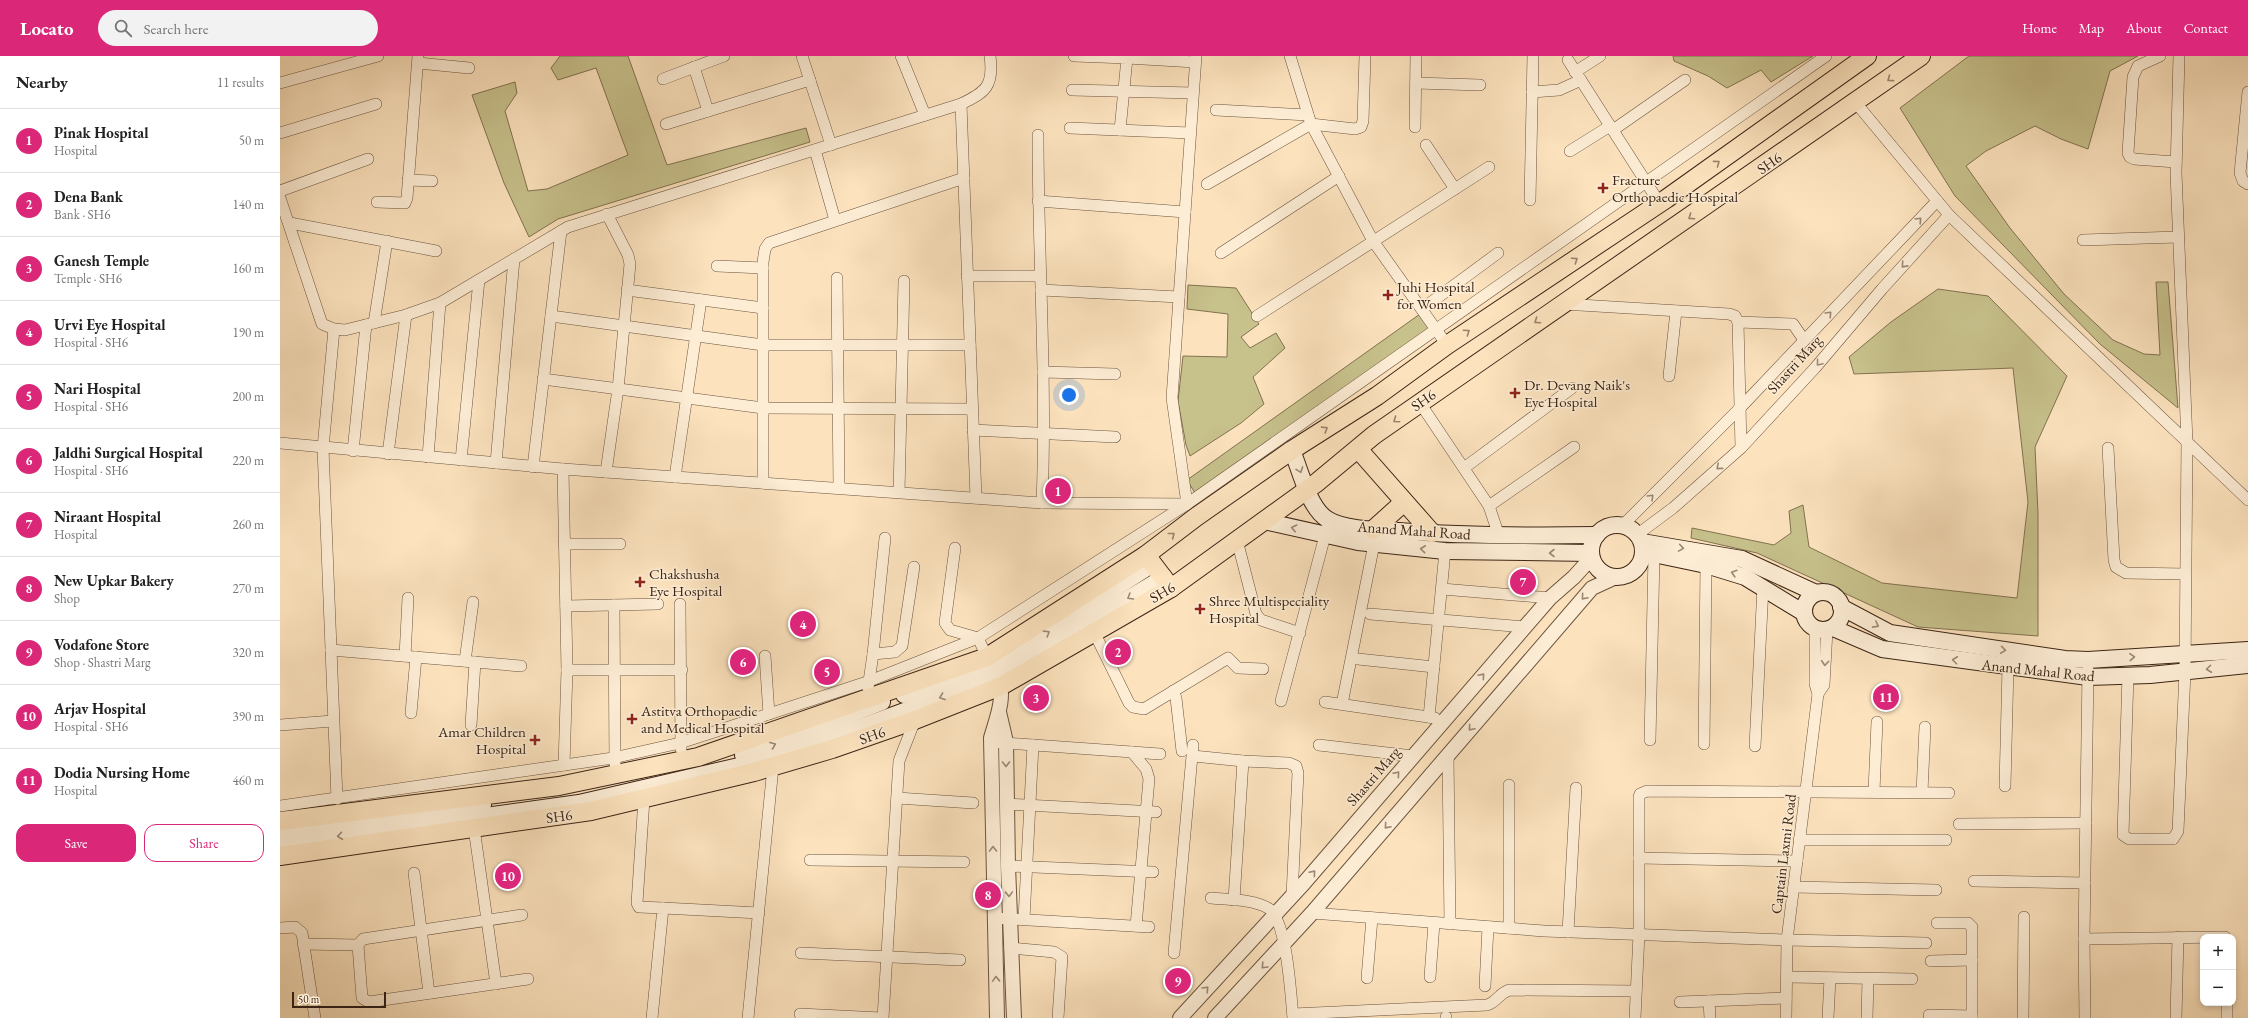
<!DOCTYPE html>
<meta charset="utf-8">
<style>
:root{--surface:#fff;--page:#f2f2f2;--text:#222;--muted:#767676;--line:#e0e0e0;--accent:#db2777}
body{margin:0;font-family:"EB Garamond",serif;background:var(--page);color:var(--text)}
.controls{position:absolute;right:12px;bottom:12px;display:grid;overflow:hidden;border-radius:8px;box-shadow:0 2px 6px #0003}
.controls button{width:36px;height:36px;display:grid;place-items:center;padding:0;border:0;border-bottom:1px solid var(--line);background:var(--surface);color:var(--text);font:20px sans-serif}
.scale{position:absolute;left:12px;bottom:10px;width:94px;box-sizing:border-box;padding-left:4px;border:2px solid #3c2415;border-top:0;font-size:11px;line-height:14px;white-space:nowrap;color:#3c2415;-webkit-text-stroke:3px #fdedd5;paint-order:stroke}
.you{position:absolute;left:789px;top:339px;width:14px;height:14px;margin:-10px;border:3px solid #fff;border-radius:50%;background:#1a73e8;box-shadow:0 0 0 6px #1a73e833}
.badge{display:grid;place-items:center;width:26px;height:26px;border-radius:50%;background:var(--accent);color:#fff;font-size:13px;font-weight:700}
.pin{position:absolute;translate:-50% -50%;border:2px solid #fff;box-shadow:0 1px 4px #0006}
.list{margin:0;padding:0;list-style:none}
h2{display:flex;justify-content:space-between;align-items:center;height:52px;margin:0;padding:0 16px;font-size:17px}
h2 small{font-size:13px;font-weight:400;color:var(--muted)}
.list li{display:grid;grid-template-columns:26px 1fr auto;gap:12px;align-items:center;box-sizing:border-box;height:64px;padding:0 16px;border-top:1px solid var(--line)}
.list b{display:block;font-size:15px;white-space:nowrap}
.list p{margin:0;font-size:13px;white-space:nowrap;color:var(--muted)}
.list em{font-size:13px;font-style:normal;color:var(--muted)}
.actions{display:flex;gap:8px;padding:12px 16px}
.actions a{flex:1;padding:9px 0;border:1px solid var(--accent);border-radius:12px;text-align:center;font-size:14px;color:var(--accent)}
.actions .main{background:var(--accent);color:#fff}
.icon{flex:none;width:22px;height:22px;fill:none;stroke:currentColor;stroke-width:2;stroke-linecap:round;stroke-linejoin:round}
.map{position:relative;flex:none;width:1968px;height:962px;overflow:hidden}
header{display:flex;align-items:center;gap:24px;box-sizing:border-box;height:56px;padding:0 20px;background:var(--accent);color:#fff}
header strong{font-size:19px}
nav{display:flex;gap:22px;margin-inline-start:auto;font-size:14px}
.search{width:280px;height:36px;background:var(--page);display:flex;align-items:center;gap:10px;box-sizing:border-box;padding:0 14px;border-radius:22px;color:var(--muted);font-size:15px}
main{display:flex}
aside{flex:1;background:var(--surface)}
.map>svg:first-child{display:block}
</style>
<header>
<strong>Locato</strong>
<div class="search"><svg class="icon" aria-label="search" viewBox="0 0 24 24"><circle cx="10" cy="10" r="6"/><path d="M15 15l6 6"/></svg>Search here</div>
<nav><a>Home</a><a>Map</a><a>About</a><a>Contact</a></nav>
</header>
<main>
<aside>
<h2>Nearby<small>11 results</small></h2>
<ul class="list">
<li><span class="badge">1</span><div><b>Pinak Hospital</b><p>Hospital</p></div><em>50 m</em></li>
<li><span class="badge">2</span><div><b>Dena Bank</b><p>Bank · SH6</p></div><em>140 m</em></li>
<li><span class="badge">3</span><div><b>Ganesh Temple</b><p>Temple · SH6</p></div><em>160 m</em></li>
<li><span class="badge">4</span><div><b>Urvi Eye Hospital</b><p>Hospital · SH6</p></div><em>190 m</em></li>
<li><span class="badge">5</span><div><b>Nari Hospital</b><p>Hospital · SH6</p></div><em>200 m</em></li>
<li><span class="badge">6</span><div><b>Jaldhi Surgical Hospital</b><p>Hospital · SH6</p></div><em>220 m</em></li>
<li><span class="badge">7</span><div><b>Niraant Hospital</b><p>Hospital</p></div><em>260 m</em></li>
<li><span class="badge">8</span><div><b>New Upkar Bakery</b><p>Shop</p></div><em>270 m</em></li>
<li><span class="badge">9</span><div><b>Vodafone Store</b><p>Shop · Shastri Marg</p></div><em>320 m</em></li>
<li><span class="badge">10</span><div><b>Arjav Hospital</b><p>Hospital · SH6</p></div><em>390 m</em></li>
<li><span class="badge">11</span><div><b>Dodia Nursing Home</b><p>Hospital</p></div><em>460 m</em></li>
</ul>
<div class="actions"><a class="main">Save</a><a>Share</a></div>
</aside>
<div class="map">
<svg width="1968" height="962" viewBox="0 0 1968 962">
<rect width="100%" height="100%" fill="#fce3be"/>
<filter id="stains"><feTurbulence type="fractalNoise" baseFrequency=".005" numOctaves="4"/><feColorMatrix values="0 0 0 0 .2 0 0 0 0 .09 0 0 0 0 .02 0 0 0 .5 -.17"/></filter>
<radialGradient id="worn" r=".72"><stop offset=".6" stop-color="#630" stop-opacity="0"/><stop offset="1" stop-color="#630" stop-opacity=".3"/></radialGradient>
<g fill="#c7c18c" stroke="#827250">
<polygon points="280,0 348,0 387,109 526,72 530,86 278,163 249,181 224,127 192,39 235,26 237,37 225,55 248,135 267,133 348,99 316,12 278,24 271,12"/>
<polygon points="1393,0 1533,0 1491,26 1481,14 1447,32 1428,20 1394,5"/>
<polygon points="1689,0 1858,0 1830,15 1808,93 1781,83 1755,70 1706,95 1686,110 1730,172 1784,238 1833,284 1864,298 1880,299 1876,226 1888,226 1898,352 1820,288 1675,140 1620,52"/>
<polygon points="908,229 956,232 979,268 961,281 970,292 996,277 1005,292 973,321 984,348 961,367 910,400 906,389 898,345 903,300 947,301 948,258 907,253"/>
<polygon points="1658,233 1708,240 1787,320 1755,391 1758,457 1758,580 1638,571 1477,497 1411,482 1412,472 1494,489 1511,477 1509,455 1523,449 1529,491 1602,527 1737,542 1748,446 1733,312 1574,318 1569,301 1611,266"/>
<polygon points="1140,258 1151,273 915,437 907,424"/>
</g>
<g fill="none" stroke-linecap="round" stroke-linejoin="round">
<g stroke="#6c543f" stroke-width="12">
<g id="minor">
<polyline points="522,0 551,89"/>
<polyline points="621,0 645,59"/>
<polyline points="794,0 847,2 840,74"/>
<polyline points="847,0 847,2 915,6"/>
<polyline points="1010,0 1031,68 1093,185 1167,289"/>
<polyline points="1880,0 1858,10 1853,21 1848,97 1850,101 1854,103 1896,106"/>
<polyline points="1288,4 1380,148"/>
<polyline points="138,7 189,12"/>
<polyline points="414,11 428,55"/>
<polyline points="1295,16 1320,0"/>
<polyline points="383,23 444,0"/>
<polyline points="0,27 98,0"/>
<polyline points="1136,27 1200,29"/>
<polyline points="792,34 913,37"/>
<polyline points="1252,36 1279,34 1301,24"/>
<polyline points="1968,36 1960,117 1963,125 1968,128"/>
<polyline points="1576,47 1669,159 1968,444"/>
<polyline points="681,48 696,442"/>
<polyline points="936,54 1028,59"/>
<polyline points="386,68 530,24"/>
<polyline points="1135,71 1136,0"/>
<polyline points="790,72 910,77"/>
<polyline points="1333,74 1405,24"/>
<polyline points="0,77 96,48"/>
<path d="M 758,79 C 758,201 767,324 762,447"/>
<polyline points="1146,89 1175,133"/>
<polyline points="535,94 555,164"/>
<polyline points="1290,95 1330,70"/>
<polyline points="128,124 152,125"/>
<polyline points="927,128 1031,68 1075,73 1081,71 1083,65 1085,0"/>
<polyline points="0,135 88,103"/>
<path d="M 0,142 L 42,268 L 54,273 L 65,274 L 126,259 L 160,247 L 288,171 L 681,48 C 706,36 714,30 710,0"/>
<polyline points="1250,144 1253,0"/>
<polyline points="758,145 905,156"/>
<polyline points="97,146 125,147 127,142 138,0"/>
<polyline points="10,167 156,195"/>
<polyline points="1803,184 1898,181"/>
<polyline points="941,197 1059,120"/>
<polyline points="437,210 483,212"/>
<polyline points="687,220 760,220"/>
<polyline points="557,222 559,432"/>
<polyline points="347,234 483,252"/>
<polyline points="761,234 899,241"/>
<polyline points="1283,248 1449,258 1455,260 1458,266 1461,392"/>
<polyline points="1142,253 1218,197"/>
<polyline points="271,260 483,289 690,289"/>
<polyline points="977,260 1209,111"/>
<polyline points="1458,266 1513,268 1524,284"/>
<polyline points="94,267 107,185"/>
<polyline points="54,273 43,392 57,743"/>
<polyline points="763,316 835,318"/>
<polyline points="1389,320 1396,255"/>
<polyline points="263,323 483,352 692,353"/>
<polyline points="1140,347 1209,450 1219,480"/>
<polyline points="693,374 835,381"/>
<polyline points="0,387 283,413 762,447 907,448"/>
<polyline points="1828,392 1834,504 1836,511 1846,517 1905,518"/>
<polyline points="73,395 86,269"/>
<polyline points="108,398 126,259"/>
<polyline points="148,401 160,247"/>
<polyline points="181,404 199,224"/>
<polyline points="216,407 234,203"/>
<polyline points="253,411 281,175"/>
<polyline points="1184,412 1292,332"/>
<polyline points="283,413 287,614 284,709"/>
<polyline points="326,416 338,333 350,208 348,199 327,158"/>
<polyline points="395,421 421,244"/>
<polyline points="483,427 483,206 485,193 489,187 684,122"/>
<polyline points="619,436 624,225"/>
<polyline points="907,448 892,342 916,0"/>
<polyline points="1209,450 1294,391"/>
<polyline points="1343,469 1460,352 1657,145"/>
<polyline points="1358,478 1393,452 1461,392 1535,312 1602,233 1669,159"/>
<polyline points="957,484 976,558 981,564 1020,577"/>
<polyline points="284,488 340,488"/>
<polyline points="675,492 665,567 670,574 698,582 707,601"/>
<polyline points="1162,533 1270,542"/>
<polyline points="400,548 401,693"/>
<polyline points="334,549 335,708"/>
<polyline points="286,550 378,548"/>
<polyline points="1090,558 1245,571"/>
<polyline points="1535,574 1535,628 1538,638"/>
<polyline points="814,576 849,647 853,651 864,653 948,602 958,612 983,613"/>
<polyline points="51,594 241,610"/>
<polyline points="593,598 615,596 622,590 634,511"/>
<polyline points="125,600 128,542"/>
<polyline points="485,600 489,658"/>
<polyline points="1078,603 1154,611"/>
<polyline points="185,605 193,546"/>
<polyline points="287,614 402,614"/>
<polyline points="1848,619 1843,779 1849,783 1893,783 1898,775 1905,616 1907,386 1896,117 1899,0"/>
<polyline points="588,632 593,598 605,482"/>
<polyline points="893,635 896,642 902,695"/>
<polyline points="1001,645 1047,472"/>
<polyline points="1045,646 1155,662"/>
<polyline points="1062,648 1094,488"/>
<polyline points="131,657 136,601"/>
<polyline points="1149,661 1165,495"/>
<polyline points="0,669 53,665"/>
<polyline points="191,669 195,606"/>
<polyline points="1370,684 1374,499"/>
<polyline points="711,686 880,698"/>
<polyline points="1424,688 1426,509"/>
<polyline points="1039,689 1133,700"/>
<polyline points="1475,690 1483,531"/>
<polyline points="852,696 866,713 869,723 856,870"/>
<polyline points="1168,699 1170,868"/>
<polyline points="913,700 963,705 1009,707 1016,710 1018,717 1012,839"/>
<polyline points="1725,730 1728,611"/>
<polyline points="1594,735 1597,666"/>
<polyline points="1642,736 1645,671"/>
<polyline points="617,742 693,747"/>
<polyline points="364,743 357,847 359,851 383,852 372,962"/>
<polyline points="726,748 876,756"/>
<polyline points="0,750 333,702 400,687 587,626 698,582 907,448 1546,0"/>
<polyline points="1679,768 1806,767"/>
<polyline points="194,772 216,928"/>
<polyline points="1519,784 1666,784"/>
<polyline points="1359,802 1517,805"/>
<polyline points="530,804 684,806"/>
<polyline points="728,810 873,816"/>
<polyline points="134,817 149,937"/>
<polyline points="1694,825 1805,827"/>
<polyline points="1514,831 1656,834"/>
<path d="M 931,842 C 949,844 972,843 988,852 C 1007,862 1011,941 1013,962"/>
<polyline points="954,844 963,705"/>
<polyline points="383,852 479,857"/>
<polyline points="1032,857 1264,875 1507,884 1646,887"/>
<polyline points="242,859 83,883 78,889 82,942 89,946 248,923"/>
<polyline points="714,862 869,871"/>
<polyline points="744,863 753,689"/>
<polyline points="1657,867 1688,867 1692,871 1692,962"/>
<polyline points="0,872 15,871 22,877 35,962"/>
<polyline points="1229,872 1229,729"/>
<polyline points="1288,876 1296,732"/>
<polyline points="1804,883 1945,881"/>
<polyline points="23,888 78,889"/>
<polyline points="730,892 774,896 782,901 778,962"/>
<polyline points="521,897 680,904"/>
<polyline points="894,897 913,689"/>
<polyline points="1651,905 1692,904"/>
<polyline points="1150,921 1154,867"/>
<polyline points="1507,921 1632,923"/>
<polyline points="1087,922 1092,862"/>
<polyline points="1205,930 1208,871"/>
<polyline points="1429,945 1430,962"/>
<polyline points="1400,946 1506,942"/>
<polyline points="1947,947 1947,962"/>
<polyline points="520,958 601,962"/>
<path d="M 1013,958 L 1207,949 C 1217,946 1220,936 1230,934 L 1356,935"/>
<polyline points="1649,959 1692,960"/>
<polyline points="1166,961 1166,962"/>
<polyline points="468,962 493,711"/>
<polyline points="603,962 619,705 635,664"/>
<polyline points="1355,962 1359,878 1359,741 1360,738 1367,735 1669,737"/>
<polyline points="1506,962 1507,884 1538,638 1544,629 1547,574"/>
<polyline points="1548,962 1550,922"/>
<polyline points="1587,962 1588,923"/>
<polyline points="1743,962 1744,861"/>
<polyline points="1805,962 1804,883 1808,614"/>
<polyline points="1896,962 1898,881"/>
</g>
</g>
<g stroke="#6c543f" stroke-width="16">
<g id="tertiary">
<polyline points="719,656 726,686 728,810 734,962"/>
<path d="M 717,962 L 711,682 C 716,664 726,641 718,623"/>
<polyline points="900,962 1024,827 1270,542 1294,521 1312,501"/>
<polyline points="935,962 1032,857 1312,532 1336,521"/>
</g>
</g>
<g stroke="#3c2415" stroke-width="18">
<g id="secondary">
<path d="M 1012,394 C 1020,414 1029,452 1047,463 C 1064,474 1099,474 1119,475 C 1185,480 1251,480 1317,479"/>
<polyline points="984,465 1078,486 1165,495 1311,497"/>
<circle cx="1337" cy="495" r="26"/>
<polyline points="1362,486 1462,503 1536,537"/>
<polyline points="1364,496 1426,509 1465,521 1524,557"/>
<circle cx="1543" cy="555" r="19"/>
<polyline points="1561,551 1610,577 1785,603 1808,604 1968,594"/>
<polyline points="1553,572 1602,593 1808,621 1870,619 1968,609"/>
<polyline points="624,639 712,611 873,508"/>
<polyline points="463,699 475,696 602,646"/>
<polyline points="0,774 203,749"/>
<polyline points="0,788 299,747 502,700 717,621 884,521"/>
</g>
</g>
<g stroke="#3c2415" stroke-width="20">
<g id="primary">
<polyline points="1078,393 1152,477"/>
<polyline points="1093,474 1124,446"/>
<polyline points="866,499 891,532"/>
<polyline points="0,765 279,730 418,701 707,601 866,499 916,461 1012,394 1097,340 1167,289 1386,143 1587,0"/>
<polyline points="0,800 311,755 474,716 552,693 635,664 721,630 891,532 1035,428 1094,379 1641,0"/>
</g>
</g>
<use href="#minor" stroke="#fdedd5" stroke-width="11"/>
<use href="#tertiary" stroke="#fdedd5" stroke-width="14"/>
<use href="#secondary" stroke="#fdedd5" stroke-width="16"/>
<use href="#primary" stroke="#fce3be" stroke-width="18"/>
</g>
<defs><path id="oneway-chevron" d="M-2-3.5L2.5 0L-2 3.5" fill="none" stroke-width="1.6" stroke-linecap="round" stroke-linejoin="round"/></defs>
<g stroke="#9c846a">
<use href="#oneway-chevron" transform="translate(1610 23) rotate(144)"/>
<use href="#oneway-chevron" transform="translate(1437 107) rotate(-36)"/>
<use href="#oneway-chevron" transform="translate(1411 161) rotate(146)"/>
<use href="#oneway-chevron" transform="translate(1295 204) rotate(-34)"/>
<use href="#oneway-chevron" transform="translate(1257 265) rotate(146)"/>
<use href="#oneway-chevron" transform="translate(1187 276) rotate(-34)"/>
<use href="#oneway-chevron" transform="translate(1116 364) rotate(145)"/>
<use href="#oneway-chevron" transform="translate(1045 373) rotate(-32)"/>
<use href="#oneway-chevron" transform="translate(892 479) rotate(-38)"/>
</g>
<g stroke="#9c8875">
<use href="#oneway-chevron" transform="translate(1639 164) rotate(-46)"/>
<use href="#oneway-chevron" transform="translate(1624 209) rotate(132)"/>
<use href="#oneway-chevron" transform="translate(1549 258) rotate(-46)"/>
<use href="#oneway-chevron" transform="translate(1539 307) rotate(130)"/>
<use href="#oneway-chevron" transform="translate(1439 411) rotate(139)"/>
<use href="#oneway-chevron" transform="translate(1020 414) rotate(70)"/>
<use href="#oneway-chevron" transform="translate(1371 441) rotate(-45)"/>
<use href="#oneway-chevron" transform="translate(1014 472) rotate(-167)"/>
<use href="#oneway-chevron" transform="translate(1401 492) rotate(9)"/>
<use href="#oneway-chevron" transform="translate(1143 493) rotate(-174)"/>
<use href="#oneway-chevron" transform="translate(1272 497) rotate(-180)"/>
<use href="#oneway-chevron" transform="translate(1454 517) rotate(-163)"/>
<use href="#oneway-chevron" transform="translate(850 541) rotate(149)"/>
<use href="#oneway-chevron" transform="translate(1304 541) rotate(131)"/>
<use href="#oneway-chevron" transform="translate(1596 569) rotate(28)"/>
<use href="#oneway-chevron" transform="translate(767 577) rotate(-32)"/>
<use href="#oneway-chevron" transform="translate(1723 594) rotate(8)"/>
<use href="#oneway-chevron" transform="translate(1852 601) rotate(-3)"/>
<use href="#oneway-chevron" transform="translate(1675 604) rotate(-173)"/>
<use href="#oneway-chevron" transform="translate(1545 607) rotate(94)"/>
<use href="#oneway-chevron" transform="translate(1929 613) rotate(173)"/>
<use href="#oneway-chevron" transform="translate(1202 620) rotate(-49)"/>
<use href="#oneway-chevron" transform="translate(662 641) rotate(160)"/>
<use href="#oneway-chevron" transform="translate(1191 672) rotate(131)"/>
<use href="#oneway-chevron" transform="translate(493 689) rotate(-22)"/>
<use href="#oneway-chevron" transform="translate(726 708) rotate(90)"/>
<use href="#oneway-chevron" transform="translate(1117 718) rotate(-49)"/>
<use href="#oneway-chevron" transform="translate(1107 770) rotate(131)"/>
<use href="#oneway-chevron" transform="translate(60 780) rotate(172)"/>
<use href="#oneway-chevron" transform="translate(713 793) rotate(-91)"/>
<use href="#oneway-chevron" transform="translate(1033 817) rotate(-49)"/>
<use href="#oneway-chevron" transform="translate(729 838) rotate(88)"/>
<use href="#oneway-chevron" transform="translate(984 910) rotate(133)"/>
<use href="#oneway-chevron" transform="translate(716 923) rotate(-92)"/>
<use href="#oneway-chevron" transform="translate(926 933) rotate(-47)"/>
</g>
<g fill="#8f2418" stroke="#fdedd5" stroke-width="1.5">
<path d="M1321 126h4v4h4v4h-4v4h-4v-4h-4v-4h4z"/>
<path d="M1106 233h4v4h4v4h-4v4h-4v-4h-4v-4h4z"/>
<path d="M1233 331h4v4h4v4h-4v4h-4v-4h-4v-4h4z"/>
<path d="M358 520h4v4h4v4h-4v4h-4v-4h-4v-4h4z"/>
<path d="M918 547h4v4h4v4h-4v4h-4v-4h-4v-4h4z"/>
<path d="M350 657h4v4h4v4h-4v4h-4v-4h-4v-4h4z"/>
<path d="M253 678h4v4h4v4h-4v4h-4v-4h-4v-4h4z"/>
</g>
<g text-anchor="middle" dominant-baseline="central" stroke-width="3" stroke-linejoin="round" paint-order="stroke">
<g font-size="15" fill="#3c2415" stroke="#fdedd5">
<text transform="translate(1489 107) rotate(-35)">SH6</text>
<text transform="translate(1514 308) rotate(-48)">Shastri Marg</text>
<text transform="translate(1143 344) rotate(-35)">SH6</text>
<text transform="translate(1134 474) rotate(4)">Anand Mahal Road</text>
<text transform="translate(882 536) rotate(-31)">SH6</text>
<text transform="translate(1758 614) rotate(6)">Anand Mahal Road</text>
<text transform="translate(592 679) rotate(-20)">SH6</text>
<text transform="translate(1093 720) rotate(-49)">Shastri Marg</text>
<text transform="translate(279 760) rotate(-8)">SH6</text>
<text transform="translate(1503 798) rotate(-83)">Captain Laxmi Road</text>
</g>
<g font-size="15" fill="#3c2415" stroke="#fdedd5" text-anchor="start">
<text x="1332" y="123">Fracture<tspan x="1332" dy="17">Orthopaedic Hospital</tspan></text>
<text x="1117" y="230">Juhi Hospital<tspan x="1117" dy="17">for Women</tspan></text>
<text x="1244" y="328">Dr. Devang Naik's<tspan x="1244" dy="17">Eye Hospital</tspan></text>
<text x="369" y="517">Chakshusha<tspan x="369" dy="17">Eye Hospital</tspan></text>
<text x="929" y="544">Shree Multispeciality<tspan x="929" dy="17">Hospital</tspan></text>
<text x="361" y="654">Astitva Orthopaedic<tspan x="361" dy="17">and Medical Hospital</tspan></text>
<text x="246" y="675" text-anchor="end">Amar Children<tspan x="246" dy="17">Hospital</tspan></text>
</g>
</g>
<rect width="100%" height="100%" filter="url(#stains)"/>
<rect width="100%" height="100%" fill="url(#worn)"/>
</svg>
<div class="controls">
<button>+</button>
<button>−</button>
</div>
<div class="scale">50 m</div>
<div class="you"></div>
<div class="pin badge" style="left:778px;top:435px">1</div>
<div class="pin badge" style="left:838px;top:596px">2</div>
<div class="pin badge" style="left:756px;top:642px">3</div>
<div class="pin badge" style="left:523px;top:568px">4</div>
<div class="pin badge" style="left:547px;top:616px">5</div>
<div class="pin badge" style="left:463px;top:606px">6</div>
<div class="pin badge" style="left:1243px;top:526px">7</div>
<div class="pin badge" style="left:708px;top:839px">8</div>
<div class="pin badge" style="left:898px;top:925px">9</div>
<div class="pin badge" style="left:228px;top:820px">10</div>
<div class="pin badge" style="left:1606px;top:641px">11</div>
</div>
</main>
